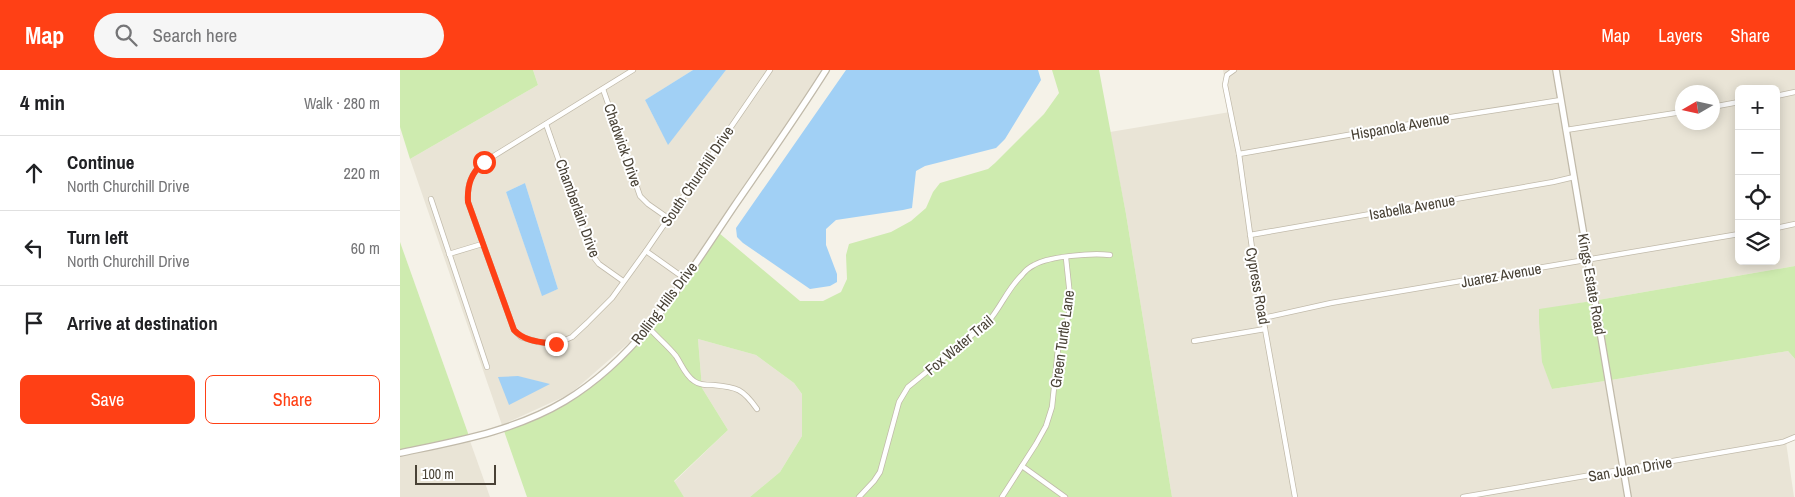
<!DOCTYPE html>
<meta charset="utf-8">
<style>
:root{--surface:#fff;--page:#f6f6f6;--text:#202124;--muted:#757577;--line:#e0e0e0;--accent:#ff4015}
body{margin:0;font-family:"Archivo Narrow",sans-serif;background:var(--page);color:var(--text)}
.controls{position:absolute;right:15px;top:15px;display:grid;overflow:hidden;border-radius:8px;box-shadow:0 2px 12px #0003}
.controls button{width:45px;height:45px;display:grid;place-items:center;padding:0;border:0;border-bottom:1px solid var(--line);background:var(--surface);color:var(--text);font:25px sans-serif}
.compass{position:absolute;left:1275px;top:15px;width:45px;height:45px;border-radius:50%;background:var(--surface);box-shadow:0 2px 12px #0003;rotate:261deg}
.scale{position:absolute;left:15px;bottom:12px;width:81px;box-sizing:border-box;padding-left:5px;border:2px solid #494236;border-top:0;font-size:14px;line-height:18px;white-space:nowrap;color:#494236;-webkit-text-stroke:4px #fff;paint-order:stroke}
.stop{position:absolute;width:15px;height:15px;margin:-11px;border:4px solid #ff4015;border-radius:50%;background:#fff}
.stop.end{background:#ff4015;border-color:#fff;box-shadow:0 1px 5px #0008}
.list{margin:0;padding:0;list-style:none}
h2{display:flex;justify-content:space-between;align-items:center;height:65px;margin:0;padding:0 20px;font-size:21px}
h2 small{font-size:16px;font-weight:400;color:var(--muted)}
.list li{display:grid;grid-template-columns:32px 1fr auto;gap:15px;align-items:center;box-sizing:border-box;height:75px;padding:0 20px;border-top:1px solid var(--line)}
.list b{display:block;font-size:19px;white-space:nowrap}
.list p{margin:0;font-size:16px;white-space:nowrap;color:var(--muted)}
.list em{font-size:16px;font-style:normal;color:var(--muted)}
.actions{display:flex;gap:10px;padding:15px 20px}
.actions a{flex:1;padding:11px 0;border:1px solid var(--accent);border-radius:8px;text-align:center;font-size:18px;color:var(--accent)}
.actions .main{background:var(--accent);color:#fff}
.icon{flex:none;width:28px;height:28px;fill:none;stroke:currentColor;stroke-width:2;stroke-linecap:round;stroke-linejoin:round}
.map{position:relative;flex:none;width:1395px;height:427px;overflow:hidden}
header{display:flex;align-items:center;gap:30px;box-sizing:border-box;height:70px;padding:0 25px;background:var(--accent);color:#fff}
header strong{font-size:24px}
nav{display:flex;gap:28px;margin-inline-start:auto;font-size:18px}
.search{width:350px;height:45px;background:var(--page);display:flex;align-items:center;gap:12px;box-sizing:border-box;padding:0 18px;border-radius:28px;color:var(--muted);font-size:19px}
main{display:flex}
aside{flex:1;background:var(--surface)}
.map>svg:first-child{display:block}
</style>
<header>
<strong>Map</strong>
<div class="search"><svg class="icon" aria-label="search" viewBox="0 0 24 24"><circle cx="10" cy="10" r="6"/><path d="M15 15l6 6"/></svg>Search here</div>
<nav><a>Map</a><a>Layers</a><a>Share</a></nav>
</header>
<main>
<aside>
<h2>4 min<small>Walk · 280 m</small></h2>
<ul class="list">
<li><svg class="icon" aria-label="ahead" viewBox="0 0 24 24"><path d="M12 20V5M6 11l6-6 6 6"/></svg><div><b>Continue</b><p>North Churchill Drive</p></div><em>220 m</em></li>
<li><svg class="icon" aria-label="left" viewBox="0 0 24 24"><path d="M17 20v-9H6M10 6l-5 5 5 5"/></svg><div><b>Turn left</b><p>North Churchill Drive</p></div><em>60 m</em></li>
<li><svg class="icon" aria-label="arrive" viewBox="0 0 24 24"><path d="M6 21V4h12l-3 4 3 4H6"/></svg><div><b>Arrive at destination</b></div></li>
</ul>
<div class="actions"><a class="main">Save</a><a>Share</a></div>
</aside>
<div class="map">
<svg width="1395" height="427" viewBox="0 0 1395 427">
<rect width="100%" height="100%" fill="#f5f2e8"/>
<g fill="#e9e4d6" fill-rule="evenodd">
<path d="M 133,0 L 293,0 L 245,30 L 268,74 L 326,0 L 423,0 L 297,186 L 240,263 L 170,324 L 102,355 L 10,89 L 138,15 ZM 125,113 L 158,219 L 142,225 L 106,122 Z"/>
<polygon points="823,0 1153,0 1192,231 1140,240 1152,319 1205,311 1225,427 772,427 726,144 710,62 830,42"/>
<path d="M 1159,0 L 1395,0 L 1395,196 L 1198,230 ZM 1339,19 L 1376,19 L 1376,191 L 1339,191 ZM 1282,22 L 1312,22 L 1312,52 L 1282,52 Z"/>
<polygon points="298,269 356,285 394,313 402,324 402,366 380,402 350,427 284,427 274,412 328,360 302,318"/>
<polygon points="1388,281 1395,289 1395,370 1386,372 1394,427 1231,427 1211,310"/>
<polygon points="70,371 90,427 0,427 0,386"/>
</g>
<g fill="#ceebaf">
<polygon points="0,0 133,0 138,15 10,89 0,57"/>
<path d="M 652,0 L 699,0 L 726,144 L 772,427 L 350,427 L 380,402 L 402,366 L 402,324 L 394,313 L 356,285 L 298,269 L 302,318 L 328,360 L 274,411 L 284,427 L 127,427 L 104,361 C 153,343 196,318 232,280 C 238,274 246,267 251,260 C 273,228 297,196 319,163 L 400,231 L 423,231 L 441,222 L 447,209 L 446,185 L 449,174 L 491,162 L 511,151 L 526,138 L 533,122 L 540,113 L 588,99 L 595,93 L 644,44 L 659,23 Z"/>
<polygon points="0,172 69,366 0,380"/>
<polygon points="1395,196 1395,289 1388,281 1211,310 1198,230"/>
<polygon points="1192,231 1205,311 1152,319 1142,292 1139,252 1139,239"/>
</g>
<g fill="#a1d0f5">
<polygon points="293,0 326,0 268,75 245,30"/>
<polygon points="446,0 638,0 641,10 605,69 596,78 525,96 516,101 512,138 503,140 436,150 426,159 426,175 437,204 437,212 430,216 410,219 343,173 337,167 336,158"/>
<polygon points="125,113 158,219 142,226 106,122"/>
<polygon points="118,306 150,314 109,335 98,307"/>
</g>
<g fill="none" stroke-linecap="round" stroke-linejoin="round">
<g stroke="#c1baaa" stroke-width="6">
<g id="minor">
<path d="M 233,0 L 84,92 C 71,103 67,114 68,132 L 114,260 L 121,267 L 138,272 L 156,274 L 172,267 L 187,253 L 212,228 L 246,181 L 370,0"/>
<polyline points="834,0 827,5 825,15 839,84 857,214 895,427"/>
<polyline points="203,19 240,126 248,134 268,148"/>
<polyline points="1376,26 1395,22"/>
<polyline points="1312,37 1339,32"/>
<polyline points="146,54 192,185 199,194 223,211"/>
<polyline points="1166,60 1282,42"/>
<polyline points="839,84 1051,47 1161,30"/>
<polyline points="31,129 87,297"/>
<polyline points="1376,158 1395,154"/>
<polyline points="850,165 1153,112 1174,107"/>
<polyline points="246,181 284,208"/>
<polyline points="49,184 82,174"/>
<polyline points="863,248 931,233 1339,164"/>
<path d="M 249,258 C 257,267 268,276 276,286 C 282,295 285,305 294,311 C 299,315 306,315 313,315 C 337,317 343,319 357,339"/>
<polyline points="794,271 865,259"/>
<polyline points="622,396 665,427"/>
<path d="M 459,427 L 474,411 L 480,402 L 499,332 L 508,317 L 588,252 C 601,237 608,218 622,205 C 625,201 630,197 634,195 C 650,186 692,183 710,185"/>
<polyline points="602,427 636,374 646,356 652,337 658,279 669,244 670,226 666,188"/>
<polyline points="1063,427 1383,372 1395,367"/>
</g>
</g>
<g stroke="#c1baaa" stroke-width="8">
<g id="tertiary">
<polyline points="1156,0 1228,427"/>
<path d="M 0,383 C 57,371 115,361 165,331 C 241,285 287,206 335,135 C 366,90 397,46 426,0"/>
</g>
</g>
<use href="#minor" stroke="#fff" stroke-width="4.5"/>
<use href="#tertiary" stroke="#fff" stroke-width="5.5"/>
</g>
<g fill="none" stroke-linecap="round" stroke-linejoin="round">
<path stroke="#ff4015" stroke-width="6" d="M 84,92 C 71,103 67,115 68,132 L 114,260 C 125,272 141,272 156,274"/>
</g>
<g text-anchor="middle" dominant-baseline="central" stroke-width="4" stroke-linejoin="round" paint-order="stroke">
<g font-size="15" fill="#494236" stroke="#fff">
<text transform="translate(1000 56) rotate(-10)">Hispanola Avenue</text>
<text transform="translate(223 75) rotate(71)">Chadwick Drive</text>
<text transform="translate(297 106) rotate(-56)">South Churchill Drive</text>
<text transform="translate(1012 137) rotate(-10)">Isabella Avenue</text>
<text transform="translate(178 138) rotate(70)">Chamberlain Drive</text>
<text transform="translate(1101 205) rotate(-10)">Juarez Avenue</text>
<text transform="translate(1192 214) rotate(80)">Kings Estate Road</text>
<text transform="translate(858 216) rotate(80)">Cypress Road</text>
<text transform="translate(264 233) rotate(-53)">Rolling Hills Drive</text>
<text transform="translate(662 269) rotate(-82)">Green Turtle Lane</text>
<text transform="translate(559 275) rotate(-40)">Fox Water Trail</text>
<text transform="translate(1230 399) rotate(-10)">San Juan Drive</text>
</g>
</g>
</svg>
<div class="controls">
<button>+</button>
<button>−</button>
<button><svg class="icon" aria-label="locate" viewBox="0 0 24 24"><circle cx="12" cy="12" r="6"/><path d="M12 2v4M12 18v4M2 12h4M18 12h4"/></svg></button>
<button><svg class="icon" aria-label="layers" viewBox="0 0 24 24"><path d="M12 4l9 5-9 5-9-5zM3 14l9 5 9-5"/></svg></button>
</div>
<svg class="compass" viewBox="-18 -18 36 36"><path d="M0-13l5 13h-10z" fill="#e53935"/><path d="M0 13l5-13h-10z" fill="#757577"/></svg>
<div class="scale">100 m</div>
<div class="stop" style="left:84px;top:92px"></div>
<div class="stop end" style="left:156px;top:274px"></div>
</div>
</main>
